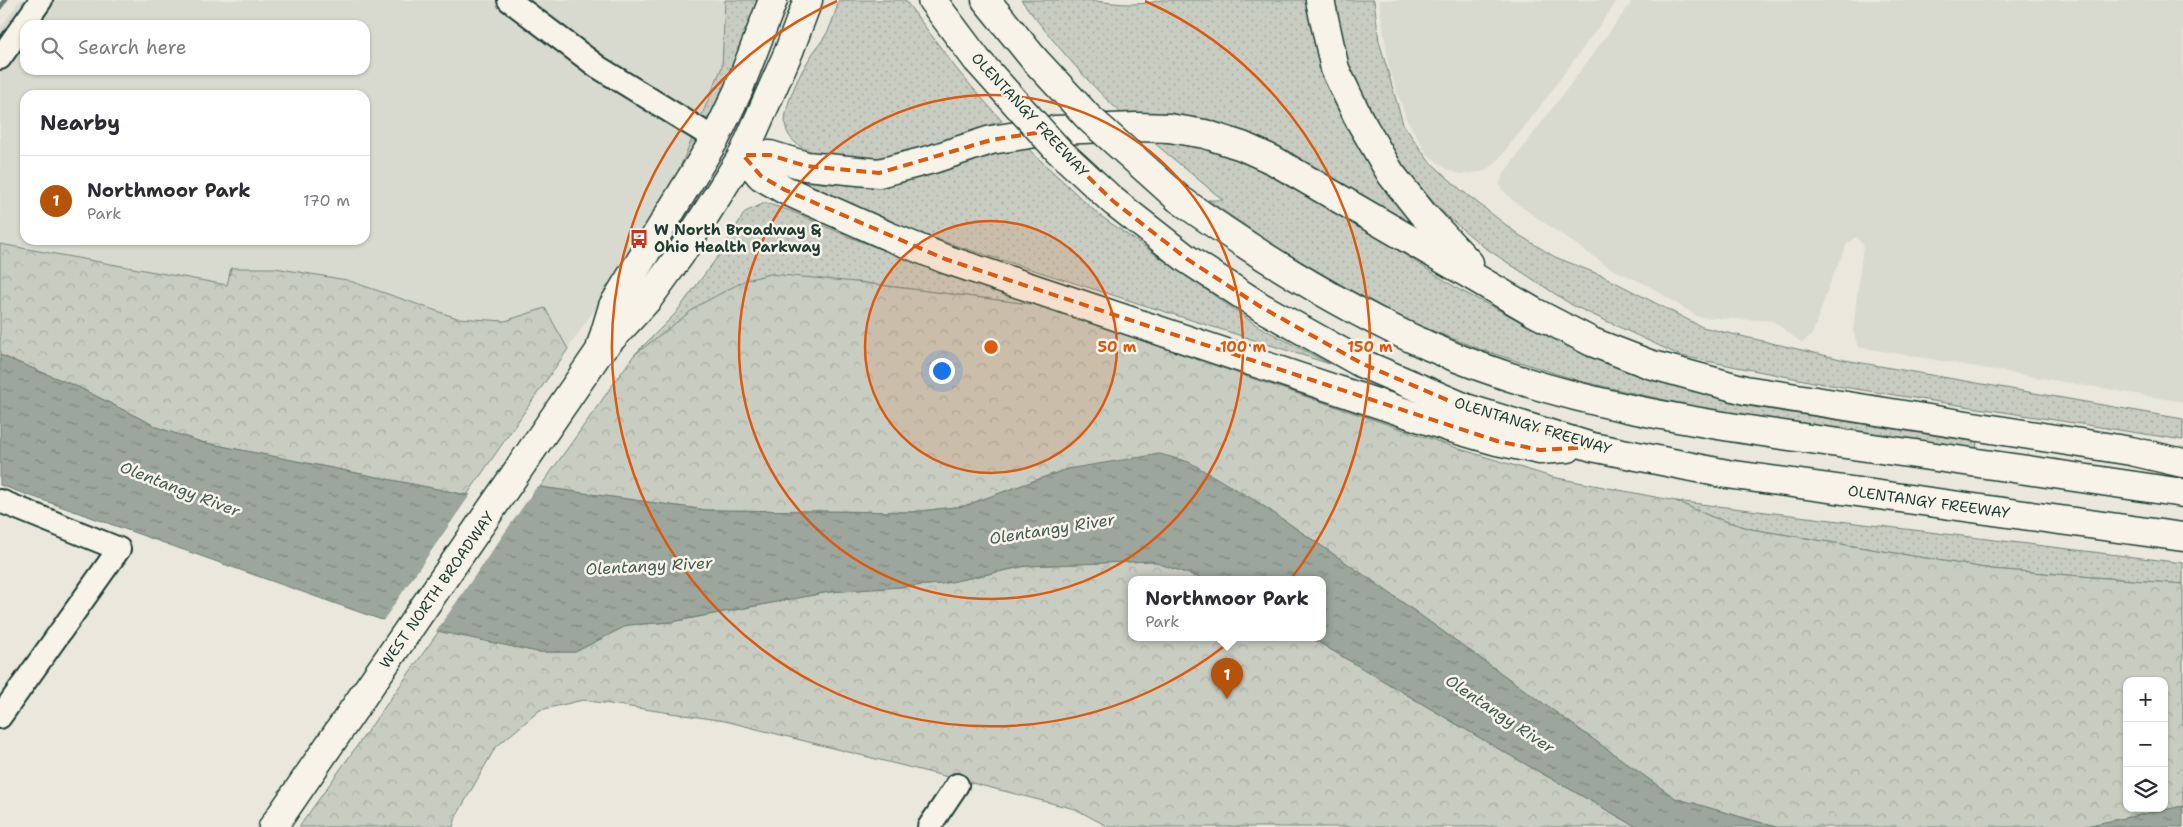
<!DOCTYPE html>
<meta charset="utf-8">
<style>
:root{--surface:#fff;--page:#f2f2f3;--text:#2b2b33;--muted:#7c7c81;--line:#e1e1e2;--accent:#b45309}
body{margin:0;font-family:"Shantell Sans",sans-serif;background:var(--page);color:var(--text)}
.controls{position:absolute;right:15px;bottom:15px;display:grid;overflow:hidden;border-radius:10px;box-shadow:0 1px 4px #0004}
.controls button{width:45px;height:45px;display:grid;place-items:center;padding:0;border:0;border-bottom:1px solid var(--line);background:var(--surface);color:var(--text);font:25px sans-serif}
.you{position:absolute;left:941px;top:370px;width:18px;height:18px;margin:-12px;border:4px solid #fff;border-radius:50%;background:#1a73e8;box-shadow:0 0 0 8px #1a73e833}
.badge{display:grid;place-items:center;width:32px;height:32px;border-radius:50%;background:var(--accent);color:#fff;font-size:16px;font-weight:700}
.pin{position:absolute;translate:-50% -41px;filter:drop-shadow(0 1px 2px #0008)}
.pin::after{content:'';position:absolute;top:26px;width:18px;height:15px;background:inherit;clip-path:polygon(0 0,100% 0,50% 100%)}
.popup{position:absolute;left:1128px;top:576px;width:198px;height:65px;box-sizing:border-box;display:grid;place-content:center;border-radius:10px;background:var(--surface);filter:drop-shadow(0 1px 4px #0005);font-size:16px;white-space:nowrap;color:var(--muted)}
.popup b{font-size:19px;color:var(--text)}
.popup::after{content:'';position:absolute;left:50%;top:100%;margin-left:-10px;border:10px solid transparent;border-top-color:var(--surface)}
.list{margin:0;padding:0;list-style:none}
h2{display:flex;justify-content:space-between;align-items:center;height:65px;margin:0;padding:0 20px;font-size:21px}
h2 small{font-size:16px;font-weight:400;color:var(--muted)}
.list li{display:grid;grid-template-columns:32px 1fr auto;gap:15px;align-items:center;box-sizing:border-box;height:90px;padding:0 20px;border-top:1px solid var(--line)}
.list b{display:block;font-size:19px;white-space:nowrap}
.list p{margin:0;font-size:16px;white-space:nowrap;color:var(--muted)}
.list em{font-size:16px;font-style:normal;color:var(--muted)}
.icon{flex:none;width:28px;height:28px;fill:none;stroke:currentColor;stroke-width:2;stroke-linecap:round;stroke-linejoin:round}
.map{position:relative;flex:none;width:2183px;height:827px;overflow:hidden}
.search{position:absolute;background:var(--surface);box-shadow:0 1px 4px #0004;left:20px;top:20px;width:350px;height:55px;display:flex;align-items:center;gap:12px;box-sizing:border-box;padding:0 18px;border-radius:15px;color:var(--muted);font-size:19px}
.panel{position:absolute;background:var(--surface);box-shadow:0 1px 4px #0004;left:20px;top:90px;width:350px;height:155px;border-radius:15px}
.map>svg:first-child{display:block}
</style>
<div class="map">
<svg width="2183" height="827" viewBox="0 0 2183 827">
<defs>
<pattern id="grass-dots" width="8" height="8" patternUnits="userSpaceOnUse" patternTransform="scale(1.25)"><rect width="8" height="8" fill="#c8ccc1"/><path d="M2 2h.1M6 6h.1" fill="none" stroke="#abb0a6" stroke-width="1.8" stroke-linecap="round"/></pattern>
<pattern id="forest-crowns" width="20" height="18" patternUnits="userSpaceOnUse" patternTransform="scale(1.25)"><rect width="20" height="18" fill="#c8ccc1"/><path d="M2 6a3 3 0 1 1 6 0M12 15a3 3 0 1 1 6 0" fill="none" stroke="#abb0a6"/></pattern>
<pattern id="water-ripples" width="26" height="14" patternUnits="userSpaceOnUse" patternTransform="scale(1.25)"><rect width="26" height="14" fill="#9ca69c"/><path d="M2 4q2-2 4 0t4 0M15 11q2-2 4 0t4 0" fill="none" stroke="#7f8880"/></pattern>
</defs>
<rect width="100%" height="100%" fill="#eae8dd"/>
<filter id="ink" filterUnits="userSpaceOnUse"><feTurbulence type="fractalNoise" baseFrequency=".02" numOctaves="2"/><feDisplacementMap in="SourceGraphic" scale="10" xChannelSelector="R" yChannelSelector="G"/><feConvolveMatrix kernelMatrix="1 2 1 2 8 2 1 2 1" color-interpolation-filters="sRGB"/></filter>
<g filter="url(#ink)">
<g fill="#d9dacf" fill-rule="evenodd">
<path d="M 20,0 L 725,0 L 722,67 L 663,208 L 568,349 L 545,309 L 505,321 L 457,318 L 347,280 L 275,268 L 232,268 L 227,286 L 0,244 L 0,28 ZM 25,25 L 365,25 L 365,70 L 25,70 ZM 25,95 L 365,95 L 365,240 L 25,240 Z"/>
<polygon points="1379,0 1618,0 1539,108 1494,165 1482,172 1461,174 1448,170 1426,153 1406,118 1389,69"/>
<polygon points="1627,0 2183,0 2183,402 1858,347 1853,331 1863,245 1856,237 1847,244 1831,280 1812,335 1802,343 1773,321 1698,317 1649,286 1610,268 1513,201 1499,186 1504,173 1631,3"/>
</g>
<g fill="url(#grass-dots)" stroke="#74847a">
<polygon points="725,0 762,0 735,71 663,208 722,67"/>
<path d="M 839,0 L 905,0 L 958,71 L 1002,121 C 971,132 939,145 908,153 C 877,162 775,167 786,113 C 789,97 799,75 808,61 C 814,50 824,40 829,29 C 833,20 836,10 839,0 Z"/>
<path d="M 1021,0 C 1042,0 1063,0 1084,0 C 1110,2 1135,8 1161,0 L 1310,0 L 1320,57 L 1354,139 L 1397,200 L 1431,236 L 1356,197 L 1122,114 C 1085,80 1052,40 1021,0 Z"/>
<polygon points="1334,0 1374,0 1379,41 1403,124 1428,160 1461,190 1519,235 1555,257 1603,276 1702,327 1845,360 2183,419 2183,440 1824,384 1681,356 1572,305 1484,247 1449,218 1417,185 1386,141 1343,52"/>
<polygon points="1147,137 1183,140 1229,154 1284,177 1458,289 1545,334 1659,381 1747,406 1977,442 1976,449 1719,412 1579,381 1482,350 1410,322 1347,288 1278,248 1208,200 1223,200"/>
<polygon points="1025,146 1099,215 1258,326 1330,364 948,243 838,204 786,178 790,172 819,183 877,187"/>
<polygon points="765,203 791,211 849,237 1037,305 856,282 634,355 675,314 719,255 745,212"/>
<polygon points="1676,501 2183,563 2183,584 1991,569 1751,529 1712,517"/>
</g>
<g fill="url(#forest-crowns)" stroke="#74847a" fill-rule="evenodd">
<polygon points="0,244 227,285 231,268 275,268 347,280 457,318 505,321 545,308 568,349 467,495 201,442 159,428 78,387 0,355"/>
<path d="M 770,274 L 856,282 L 1037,305 L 1460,449 L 1552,477 L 1676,501 L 1712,517 L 1751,529 L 1991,569 L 2183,584 L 2183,806 L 2081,827 L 1776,827 L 1675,798 L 1374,582 L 1256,501 L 1067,469 L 964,506 L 912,512 L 706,510 L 540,487 L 634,355 L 699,305 L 746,280 ZM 2127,681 L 2164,681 L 2164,808 L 2127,808 Z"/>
<polygon points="1151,561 1207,580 1132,580 1132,638 1311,638 1497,748 1637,827 1109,827 1075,809 725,721 583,700 540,710 495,748 456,817 453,827 299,827 439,631 538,652 575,652 628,625 672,622 829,592 941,584 1026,566"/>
</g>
<g fill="url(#water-ripples)" stroke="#6a7c72">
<polygon points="0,355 78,387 159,428 201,442 467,495 540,487 706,510 912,512 964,506 1067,469 1160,454 1189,462 1256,501 1374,582 1675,798 1776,827 1637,827 1497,748 1311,638 1322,638 1322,580 1207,580 1151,561 1026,566 941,584 829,592 671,622 628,625 575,652 538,652 379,619 0,485"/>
<polygon points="2183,806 2183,827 2081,827"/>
</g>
<polygon fill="#eae8dd" points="538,485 435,633 382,622 472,492"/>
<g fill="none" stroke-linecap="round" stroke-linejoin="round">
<polyline stroke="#6a7c72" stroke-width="5" points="0,7 5,0"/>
<g stroke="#1f3d34" stroke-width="26">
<g id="minor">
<polyline points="509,0 598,67 715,139"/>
<polyline points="0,58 41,0"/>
<polyline points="0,501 119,549 0,717"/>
<polyline points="929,827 957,785"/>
</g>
</g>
<g stroke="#1f3d34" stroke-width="31">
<g id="major">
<polyline points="601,346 613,306 715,139 738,91 773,0"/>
<polyline points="273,827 599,352 648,299 680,255 743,155 789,51 808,0"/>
</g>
</g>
<g stroke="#1f3d34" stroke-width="31">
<g id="highway">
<polyline points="932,0 977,60"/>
<polyline points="986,0 1034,59"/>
<polyline points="1320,0 1335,69 1359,119 1391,174 1422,213 1469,263"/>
<polyline points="743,155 770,155 806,166 879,173 933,159 991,140 1055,130 1137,127 1169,128 1205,134 1242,146 1273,160 1534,312 1592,342 1649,364 1745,390 2131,451 2183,463"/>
<polyline points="743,155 761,176 785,190 888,236 945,259 1448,427 1497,441 1540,450 1568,448"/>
<path d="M 1179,199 C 1259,256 1342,308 1431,347 C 1563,405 1705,424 1845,444 C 1958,460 2070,476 2183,493"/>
<polyline points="1113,201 1187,259 1261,307 1363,364 1466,408 1592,447 1727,474 2183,537"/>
</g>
</g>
<use href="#minor" stroke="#f7f3e8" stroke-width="22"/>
<use href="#major" stroke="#f7f3e8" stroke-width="28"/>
<use href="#highway" stroke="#f7f3e8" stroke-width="28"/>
<g stroke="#1f3d34" stroke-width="31" stroke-linecap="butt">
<g id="highway-bridge">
<polyline points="1034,59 1089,118 1179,199"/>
<polyline points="977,60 1058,150 1113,201"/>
</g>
</g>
<use href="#highway-bridge" stroke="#f7f3e8" stroke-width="28"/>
</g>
</g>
<path fill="none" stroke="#de580e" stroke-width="4" stroke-dasharray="10 6" stroke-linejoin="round" d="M 1042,132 L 1113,201 L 1187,259 L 1261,307 L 1363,364 L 1466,408 L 1592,447 L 1540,450 L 1497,441 L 945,259 L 785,190 L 761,176 L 743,155 L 770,155 L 806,166 L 879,173 L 991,140 Z"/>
<circle cx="991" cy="347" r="126" fill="#de580e" fill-opacity=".12"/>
<g fill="none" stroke="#de580e" stroke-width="2.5">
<circle cx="991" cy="347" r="126"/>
<circle cx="991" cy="347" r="252"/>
<path d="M1145 1A379 379 0 1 1 837 1"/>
</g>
<defs>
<g id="bus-bare" transform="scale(1.5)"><path d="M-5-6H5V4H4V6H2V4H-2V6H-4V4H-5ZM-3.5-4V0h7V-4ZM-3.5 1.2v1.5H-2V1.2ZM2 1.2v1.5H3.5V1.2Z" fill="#c8321e" stroke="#f7f3e8" stroke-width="2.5" paint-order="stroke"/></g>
</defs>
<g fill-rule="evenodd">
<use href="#bus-bare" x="639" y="239"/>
</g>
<g text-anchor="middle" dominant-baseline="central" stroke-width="5" stroke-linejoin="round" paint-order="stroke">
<g font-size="15" fill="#1f3d34" stroke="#f7f3e8">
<text transform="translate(1030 115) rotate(47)">OLENTANGY FREEWAY</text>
<text transform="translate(1533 426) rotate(17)">OLENTANGY FREEWAY</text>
<text transform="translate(1929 502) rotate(8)">OLENTANGY FREEWAY</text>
<text transform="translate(437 590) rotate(-55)">WEST NORTH BROADWAY</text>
</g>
<g font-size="15" font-weight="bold" fill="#1f3d34" stroke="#f7f3e8" text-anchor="start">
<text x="654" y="230">W North Broadway &amp;<tspan x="654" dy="17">Ohio Health Parkway</tspan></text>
</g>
<g font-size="16" font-style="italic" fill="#445c53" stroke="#f7f3e8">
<text transform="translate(180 489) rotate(21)">Olentangy River</text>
<text transform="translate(1052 529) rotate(-9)">Olentangy River</text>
<text transform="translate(649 566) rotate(-3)">Olentangy River</text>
<text transform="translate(1500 714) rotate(34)">Olentangy River</text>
</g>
</g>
<circle cx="991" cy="347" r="8" fill="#de580e" stroke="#f7f3e8" stroke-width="2.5"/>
<g font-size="15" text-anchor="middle" font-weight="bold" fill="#de580e" stroke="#f7f3e8" stroke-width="5" stroke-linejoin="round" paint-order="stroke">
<text x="1117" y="352">50 m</text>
<text x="1243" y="352">100 m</text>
<text x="1370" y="352">150 m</text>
</g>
</svg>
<div class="controls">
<button>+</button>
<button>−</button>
<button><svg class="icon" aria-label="layers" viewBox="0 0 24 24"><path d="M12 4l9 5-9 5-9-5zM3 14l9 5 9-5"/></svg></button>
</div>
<div class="you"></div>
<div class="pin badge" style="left:1227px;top:699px">1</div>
<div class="popup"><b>Northmoor Park</b>Park</div>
<div class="search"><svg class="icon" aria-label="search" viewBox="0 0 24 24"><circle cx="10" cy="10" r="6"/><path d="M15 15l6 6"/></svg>Search here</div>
<section class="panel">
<h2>Nearby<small></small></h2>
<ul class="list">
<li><span class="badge">1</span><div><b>Northmoor Park</b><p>Park</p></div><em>170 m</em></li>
</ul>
</section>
</div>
